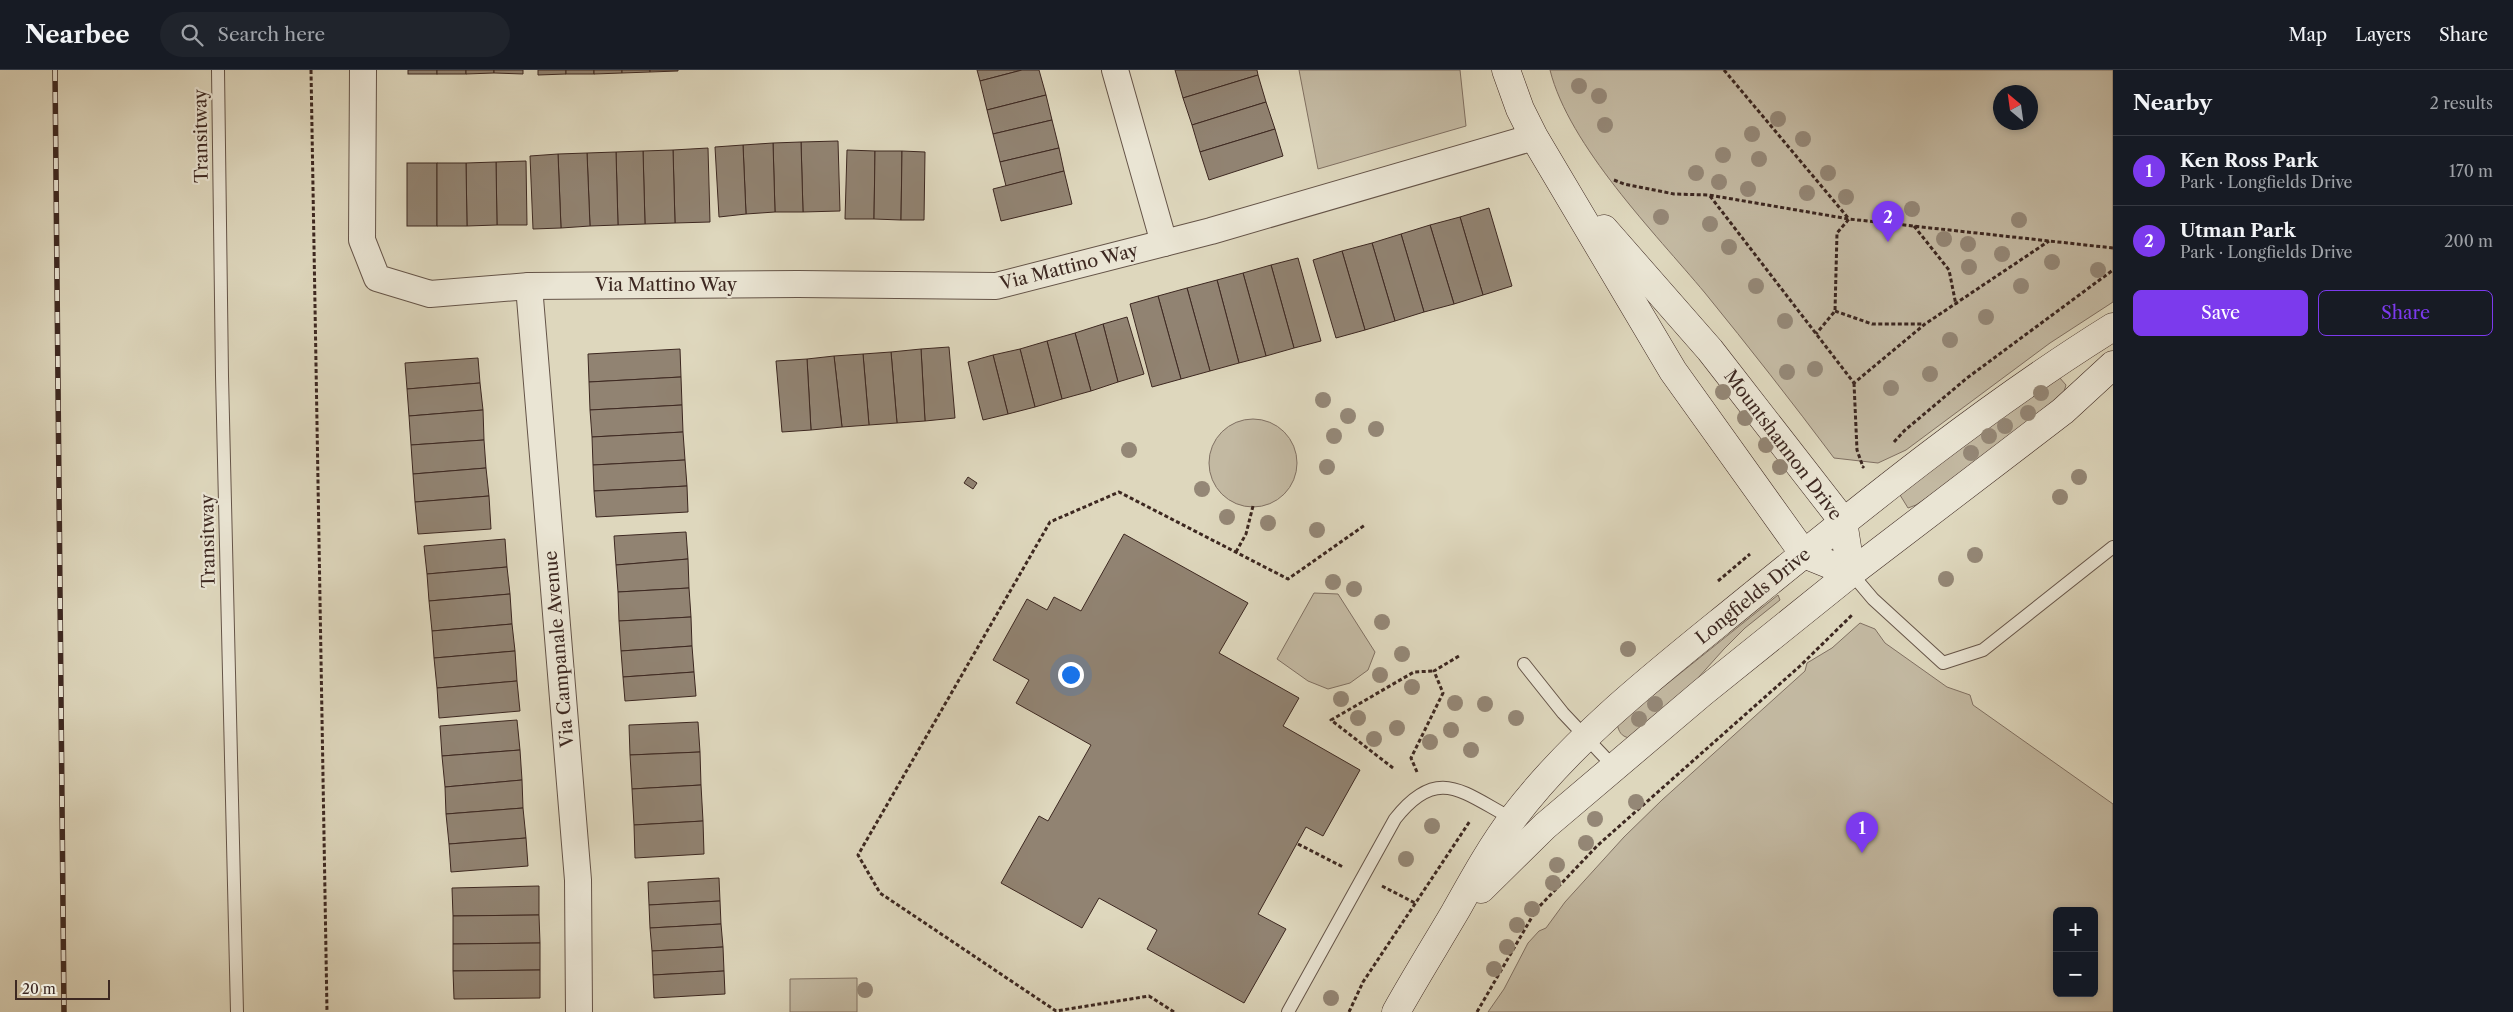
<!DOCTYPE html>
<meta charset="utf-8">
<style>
:root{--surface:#171b24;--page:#20242c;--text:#f1f3f6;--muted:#9ea1a6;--line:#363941;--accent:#7c3aed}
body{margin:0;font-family:"Libre Caslon Text",serif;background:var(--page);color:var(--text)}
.controls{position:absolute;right:15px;bottom:15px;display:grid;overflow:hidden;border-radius:8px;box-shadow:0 2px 8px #0003}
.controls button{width:45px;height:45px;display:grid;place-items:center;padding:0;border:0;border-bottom:1px solid var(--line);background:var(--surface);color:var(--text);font:25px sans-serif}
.compass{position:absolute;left:1993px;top:15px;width:45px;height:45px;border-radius:50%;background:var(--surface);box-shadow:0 2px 8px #0003;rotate:331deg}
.scale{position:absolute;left:15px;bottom:12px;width:95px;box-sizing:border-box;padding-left:5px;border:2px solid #3d2821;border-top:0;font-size:14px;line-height:18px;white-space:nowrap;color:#3d2821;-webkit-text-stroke:4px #eae5d4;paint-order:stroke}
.you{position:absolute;left:1070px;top:604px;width:18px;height:18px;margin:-12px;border:4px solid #fff;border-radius:50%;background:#1a73e8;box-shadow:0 0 0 8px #1a73e833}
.badge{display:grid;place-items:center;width:32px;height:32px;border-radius:50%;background:var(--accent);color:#fff;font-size:16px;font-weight:700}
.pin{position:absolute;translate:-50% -41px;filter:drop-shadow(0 1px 2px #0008)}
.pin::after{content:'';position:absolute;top:26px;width:18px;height:15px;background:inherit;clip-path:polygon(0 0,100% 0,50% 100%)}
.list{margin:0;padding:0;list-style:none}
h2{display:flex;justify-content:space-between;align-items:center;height:65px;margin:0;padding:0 20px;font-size:21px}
h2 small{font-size:16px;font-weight:400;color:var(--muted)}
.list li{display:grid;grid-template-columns:32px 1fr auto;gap:15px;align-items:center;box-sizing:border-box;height:70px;padding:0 20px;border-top:1px solid var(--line)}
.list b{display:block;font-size:19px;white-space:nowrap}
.list p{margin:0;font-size:16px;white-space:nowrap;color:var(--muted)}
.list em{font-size:16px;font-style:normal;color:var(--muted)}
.actions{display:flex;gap:10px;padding:15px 20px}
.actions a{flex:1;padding:11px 0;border:1px solid var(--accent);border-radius:8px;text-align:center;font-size:18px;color:var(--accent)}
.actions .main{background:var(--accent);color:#fff}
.icon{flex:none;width:28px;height:28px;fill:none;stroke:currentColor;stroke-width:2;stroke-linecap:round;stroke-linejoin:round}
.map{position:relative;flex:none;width:2113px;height:942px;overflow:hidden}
header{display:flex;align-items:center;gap:30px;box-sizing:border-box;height:70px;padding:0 25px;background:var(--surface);border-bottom:1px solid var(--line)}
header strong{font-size:24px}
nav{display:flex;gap:28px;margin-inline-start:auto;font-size:18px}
.search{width:350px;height:45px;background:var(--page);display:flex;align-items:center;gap:12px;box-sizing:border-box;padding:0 18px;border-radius:28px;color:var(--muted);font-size:19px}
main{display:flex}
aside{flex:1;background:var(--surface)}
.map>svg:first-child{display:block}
</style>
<header>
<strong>Nearbee</strong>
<div class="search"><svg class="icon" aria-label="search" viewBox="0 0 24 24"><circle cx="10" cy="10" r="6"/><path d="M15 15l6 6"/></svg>Search here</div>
<nav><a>Map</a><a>Layers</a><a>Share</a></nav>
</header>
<main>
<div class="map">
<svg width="2113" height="942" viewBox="0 0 2113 942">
<rect width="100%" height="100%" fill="#ded7bd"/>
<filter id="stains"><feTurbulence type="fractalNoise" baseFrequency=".004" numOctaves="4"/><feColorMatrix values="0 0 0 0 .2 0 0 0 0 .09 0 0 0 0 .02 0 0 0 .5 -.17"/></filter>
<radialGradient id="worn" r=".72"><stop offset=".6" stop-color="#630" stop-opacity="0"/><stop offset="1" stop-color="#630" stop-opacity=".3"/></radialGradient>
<g fill="#c3b9a2" stroke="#807062" fill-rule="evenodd">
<polygon points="1299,0 1460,0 1466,56 1318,99"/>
<path d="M 1550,0 L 2113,0 L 2113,232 L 2050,273 L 1906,380 L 1878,393 L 1834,388 C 1792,332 1749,277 1705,223 C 1655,163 1569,76 1550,0 ZM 2000,22 L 2030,22 L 2030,52 L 2000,52 Z"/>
<polygon points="2059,307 2066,315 2063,325 1958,407 1916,435 1908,438 1900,425 1903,422 2049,308"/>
<circle cx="1253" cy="393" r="44"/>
<polygon points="1314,523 1338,524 1375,582 1368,600 1350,613 1328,619 1308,611 1277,589"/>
<path d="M 1778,525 L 1780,530 L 1745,558 L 1724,579 L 1679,629 L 1629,668 C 1621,666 1619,662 1617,654 Z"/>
<path d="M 1860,553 L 1875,559 L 1885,573 L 1947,617 L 1970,625 L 1973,635 L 2113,734 L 2113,942 L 1488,942 L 1504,919 L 1528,873 L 1539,861 L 1546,858 L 1565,832 L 1624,767 L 1662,730 L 1805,601 L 1807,593 L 1832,578 ZM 2057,841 L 2094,841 L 2094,923 L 2057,923 Z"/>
<polygon points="857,908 857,942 790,942 790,909"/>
</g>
<g fill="#918372" stroke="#3d2821">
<rect x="408" y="0" width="29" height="4"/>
<rect x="437" y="0" width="29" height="4"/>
<polygon points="466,0 494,0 494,3 466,4"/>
<polygon points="494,0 523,0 523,4 494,3"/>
<polygon points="538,0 566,0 566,4 538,5"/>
<rect x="566" y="0" width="28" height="4"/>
<polygon points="594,0 622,0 622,3 594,4"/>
<polygon points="622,0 650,0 650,2 622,3"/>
<polygon points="650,0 678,0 678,1 650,2"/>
<polygon points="977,0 1022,0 980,11"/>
<polygon points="1022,0 1039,0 1046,25 987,40 980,11"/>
<polygon points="1175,0 1257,0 1258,5 1183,28"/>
<polygon points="1258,5 1266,32 1192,55 1183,28"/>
<polygon points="1046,25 1052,50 993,64 987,40"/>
<polygon points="1266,32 1275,59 1200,82 1192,55"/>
<polygon points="1052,50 1059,78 1000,92 993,64"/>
<polygon points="1275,59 1283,86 1209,110 1200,82"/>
<polygon points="838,71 840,141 803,142 801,72"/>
<polygon points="801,72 803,142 775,142 773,73"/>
<polygon points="773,73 775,142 746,144 743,75"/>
<polygon points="743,75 746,144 719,147 715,77"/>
<polygon points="708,78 710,152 675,153 673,80"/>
<polygon points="1059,78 1064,101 1006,116 1000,92"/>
<polygon points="673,80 675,153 645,154 643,81"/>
<polygon points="847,80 875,81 874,149 845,149"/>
<polygon points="643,81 645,154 618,155 616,82"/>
<polygon points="875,81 902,81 901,150 874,149"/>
<polygon points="902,81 925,82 924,150 901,150"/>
<polygon points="616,82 618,155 590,156 587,83"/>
<polygon points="587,83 590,156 561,158 558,84"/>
<polygon points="558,84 561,158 533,159 530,86"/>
<polygon points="526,91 527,155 497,155 496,92"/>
<polygon points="496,92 497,155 467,156 466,93"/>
<rect x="407" y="93" width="30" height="63"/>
<polygon points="437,93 466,93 467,156 437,156"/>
<polygon points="1064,101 1072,134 1001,151 993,119"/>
<polygon points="1489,138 1512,216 1483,225 1460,147"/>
<polygon points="1460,147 1483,225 1454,234 1430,155"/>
<polygon points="1430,155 1454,234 1424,242 1401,164"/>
<polygon points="1401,164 1424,242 1395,251 1372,173"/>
<polygon points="1372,173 1395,251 1365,260 1342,181"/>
<polygon points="1342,181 1365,260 1336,268 1313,190"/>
<polygon points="1298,188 1321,271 1294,278 1271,195"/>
<polygon points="1271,195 1294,278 1266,286 1243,203"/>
<polygon points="1243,203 1266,286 1239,293 1217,210"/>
<polygon points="1217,210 1239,293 1210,301 1187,218"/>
<polygon points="1187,218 1210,301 1181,309 1158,226"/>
<polygon points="1158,226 1181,309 1152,317 1130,234"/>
<polygon points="1127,247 1144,304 1118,312 1103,254"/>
<polygon points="1103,254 1118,312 1091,321 1075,263"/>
<polygon points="1075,263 1091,321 1062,329 1047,271"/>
<polygon points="1047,271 1062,329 1035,337 1020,279"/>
<polygon points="949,277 955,348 925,351 921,279"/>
<polygon points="680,279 681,307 589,312 588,284"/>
<polygon points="921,279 925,351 897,353 891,282"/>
<polygon points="1020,279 1035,337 1008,344 993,285"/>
<polygon points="891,282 897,353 869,355 863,284"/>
<polygon points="863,284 869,355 842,357 834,286"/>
<polygon points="993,285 1008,344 983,350 968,292"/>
<polygon points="834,286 842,357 811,360 807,289"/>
<polygon points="478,288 480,313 407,319 405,293"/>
<polygon points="807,289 811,360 782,362 776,291"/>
<polygon points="681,307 682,335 590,340 589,312"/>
<polygon points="480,313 483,340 409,346 407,319"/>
<polygon points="682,335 683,362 592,367 590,340"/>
<polygon points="483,340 484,370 411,375 409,346"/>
<polygon points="683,362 685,390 593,395 592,367"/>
<polygon points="484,370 486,398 413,404 411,375"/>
<polygon points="685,390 687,416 594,421 593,395"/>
<polygon points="486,398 489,426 415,432 413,404"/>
<polygon points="968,407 977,413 973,419 964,413"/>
<polygon points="687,416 688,442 596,447 594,421"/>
<polygon points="489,426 491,459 418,464 415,432"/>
<polygon points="686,462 688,489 616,495 614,466"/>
<polygon points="1124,464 1248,533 1219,583 1299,628 1283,656 1360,700 1323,766 1306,757 1258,844 1286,859 1244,933 1147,879 1157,860 1099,828 1082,858 1001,813 1039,746 1048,751 1091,675 1016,633 1029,610 993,590 1027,529 1047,540 1054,527 1081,541"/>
<polygon points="505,469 507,497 427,504 424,476"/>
<polygon points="688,489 689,518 618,522 616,495"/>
<polygon points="507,497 510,524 429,531 427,504"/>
<polygon points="689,518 691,547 619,551 618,522"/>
<polygon points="510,524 512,554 432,561 429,531"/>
<polygon points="691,547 692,576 621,581 619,551"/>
<polygon points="512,554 515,581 434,588 432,561"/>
<polygon points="692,576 694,602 623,607 621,581"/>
<polygon points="515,581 517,611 437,618 434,588"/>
<polygon points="694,602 696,626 625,631 623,607"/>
<polygon points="517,611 520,641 439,648 437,618"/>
<polygon points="517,650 520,680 442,686 440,656"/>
<polygon points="698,652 700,682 630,685 629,655"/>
<polygon points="520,680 522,710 445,717 442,686"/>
<polygon points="700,682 701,715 632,719 630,685"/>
<polygon points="522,710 523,738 446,744 445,717"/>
<polygon points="701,715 703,751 634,755 632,719"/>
<polygon points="523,738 526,768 449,774 446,744"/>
<polygon points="703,751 704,784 635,788 634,755"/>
<polygon points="526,768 528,796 451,802 449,774"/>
<polygon points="719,808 720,831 649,835 648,812"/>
<polygon points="539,816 539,845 453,846 452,818"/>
<polygon points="720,831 721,854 650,858 649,835"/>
<polygon points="539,845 540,873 453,874 453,846"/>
<polygon points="721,854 723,877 652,881 650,858"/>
<polygon points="540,873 540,900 453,901 453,874"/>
<polygon points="723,877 724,901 653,905 652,881"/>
<polygon points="540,900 540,928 454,929 453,901"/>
<polygon points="724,901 725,924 654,928 653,905"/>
</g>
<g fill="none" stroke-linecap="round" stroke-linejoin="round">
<g stroke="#655448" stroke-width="14">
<g id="lane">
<polyline points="218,0 222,306 237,942"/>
<polyline points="1851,503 1873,529 1943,593 1983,580 2113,477"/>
<polyline points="1524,594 1563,643 1614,697"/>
<path d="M 1288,942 L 1395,749 C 1438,694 1463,723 1513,749"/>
</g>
</g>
<g stroke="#655448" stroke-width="28">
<g id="street">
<polyline points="363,0 362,170 377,208 430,224 529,216 798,214 996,216 1211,161 1534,67"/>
<polyline points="1115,0 1164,173"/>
<polyline points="529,216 578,810 579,942"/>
</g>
</g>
<g stroke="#3d2821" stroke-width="29">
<g id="secondary">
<polyline points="1506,0 1520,39 1534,67 1673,301 1804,484 1851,503"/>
<polyline points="1604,159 1710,280 1843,451 1851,503"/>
<polyline points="1481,819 1545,756 1703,622 1851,503 2063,341 2113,295"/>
<path d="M 1396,942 C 1415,908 1435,876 1455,842 C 1473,810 1491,777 1513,748 C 1578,662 1670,593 1753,525 C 1869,431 1986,336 2113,257"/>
</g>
</g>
<g stroke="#3d2821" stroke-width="3" stroke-dasharray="4 2.5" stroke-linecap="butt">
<polyline points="311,0 327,942"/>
<polyline points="1724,0 1849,149 1837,163 1835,241 1816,264"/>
<polyline points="1614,110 1624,114 1674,124 1709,125 1849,149 2113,178"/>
<polyline points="1710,126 1854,313 1925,254 2049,171"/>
<polyline points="1914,156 1949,200 1956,235"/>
<polyline points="1835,241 1872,254 1924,254"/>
<polyline points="1854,313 1857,380 1863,397 1864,396"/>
<polyline points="1894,372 1904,361 1967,308 2113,200"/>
<polyline points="1236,482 1246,464 1253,436"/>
<polyline points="1718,511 1750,484"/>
<polyline points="1393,698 1331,650 1414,602 1434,601"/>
<polyline points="1417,702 1411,688 1443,623 1434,601 1459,586"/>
<polyline points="1298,774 1343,797"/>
<polyline points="1382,816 1415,833"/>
<polyline points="1174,942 1149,926 1056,941 880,823 858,785 1050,452 1119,422 1288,509 1365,455"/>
<polyline points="1349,942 1363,912 1470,751"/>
<polyline points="1477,942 1536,840 1598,775 1800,596 1853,544"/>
</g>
<use href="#lane" stroke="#eae5d4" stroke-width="12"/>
<use href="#street" stroke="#eae5d4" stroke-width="26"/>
<use href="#secondary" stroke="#eae5d4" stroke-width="28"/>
<g stroke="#3d2821" stroke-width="5.5">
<polyline id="rail" points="55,0 64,942"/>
</g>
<use href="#rail" stroke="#eae5d4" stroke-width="4" stroke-dasharray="11" stroke-linecap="butt"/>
</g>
<g fill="#948776">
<circle cx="1579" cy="16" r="8"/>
<circle cx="1599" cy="26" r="8"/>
<circle cx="1778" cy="49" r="8"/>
<circle cx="1605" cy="55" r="8"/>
<circle cx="1752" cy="64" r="8"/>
<circle cx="1803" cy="69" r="8"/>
<circle cx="1723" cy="85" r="8"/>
<circle cx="1759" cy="89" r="8"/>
<circle cx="1696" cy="103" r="8"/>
<circle cx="1828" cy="103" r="8"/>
<circle cx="1719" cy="112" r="8"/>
<circle cx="1748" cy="119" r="8"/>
<circle cx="1807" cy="123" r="8"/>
<circle cx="1846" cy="127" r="8"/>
<circle cx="1912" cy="139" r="8"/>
<circle cx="1883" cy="142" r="8"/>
<circle cx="1661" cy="147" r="8"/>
<circle cx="2019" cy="150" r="8"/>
<circle cx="1710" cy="154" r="8"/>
<circle cx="1944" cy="169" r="8"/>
<circle cx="1968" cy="174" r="8"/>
<circle cx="1729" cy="177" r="8"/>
<circle cx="2002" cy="184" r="8"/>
<circle cx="2052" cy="192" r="8"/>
<circle cx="1969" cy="197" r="8"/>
<circle cx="2098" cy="200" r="8"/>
<circle cx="1756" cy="216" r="8"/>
<circle cx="2021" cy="216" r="8"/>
<circle cx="1986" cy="247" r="8"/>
<circle cx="1785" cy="251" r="8"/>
<circle cx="1950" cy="270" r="8"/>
<circle cx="1815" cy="299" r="8"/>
<circle cx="1787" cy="302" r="8"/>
<circle cx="1930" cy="304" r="8"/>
<circle cx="1891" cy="318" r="8"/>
<circle cx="1723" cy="322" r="8"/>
<circle cx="2041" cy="323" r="8"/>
<circle cx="1323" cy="330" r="8"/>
<circle cx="2028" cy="343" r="8"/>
<circle cx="1348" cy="346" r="8"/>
<circle cx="1745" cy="348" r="8"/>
<circle cx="2005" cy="356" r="8"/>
<circle cx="1376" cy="359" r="8"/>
<circle cx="1334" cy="366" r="8"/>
<circle cx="1989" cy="366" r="8"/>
<circle cx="1766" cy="375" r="8"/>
<circle cx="1129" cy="380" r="8"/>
<circle cx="1971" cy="383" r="8"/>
<circle cx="1327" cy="397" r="8"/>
<circle cx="1780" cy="397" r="8"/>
<circle cx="2079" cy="407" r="8"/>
<circle cx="1202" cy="419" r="8"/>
<circle cx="2060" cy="427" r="8"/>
<circle cx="1227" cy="447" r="8"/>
<circle cx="1268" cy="453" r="8"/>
<circle cx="1317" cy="460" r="8"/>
<circle cx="1975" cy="485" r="8"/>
<circle cx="1946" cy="509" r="8"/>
<circle cx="1333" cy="512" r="8"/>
<circle cx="1354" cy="519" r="8"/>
<circle cx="1382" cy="552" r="8"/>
<circle cx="1628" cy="579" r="8"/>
<circle cx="1402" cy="584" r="8"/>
<circle cx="1380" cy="605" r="8"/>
<circle cx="1412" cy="617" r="8"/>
<circle cx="1341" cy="629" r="8"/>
<circle cx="1455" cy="633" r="8"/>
<circle cx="1485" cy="634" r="8"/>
<circle cx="1655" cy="634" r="8"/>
<circle cx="1358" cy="648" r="8"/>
<circle cx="1516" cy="648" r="8"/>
<circle cx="1639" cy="649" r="8"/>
<circle cx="1397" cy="658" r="8"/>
<circle cx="1451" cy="660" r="8"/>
<circle cx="1374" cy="669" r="8"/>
<circle cx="1430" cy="672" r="8"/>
<circle cx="1471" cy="680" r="8"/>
<circle cx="1636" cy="732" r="8"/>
<circle cx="1595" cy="749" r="8"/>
<circle cx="1432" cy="756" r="8"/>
<circle cx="1586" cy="773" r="8"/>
<circle cx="1406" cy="789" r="8"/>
<circle cx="1557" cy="795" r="8"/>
<circle cx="1553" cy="813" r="8"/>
<circle cx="1532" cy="839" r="8"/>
<circle cx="1517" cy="855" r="8"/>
<circle cx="1507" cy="877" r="8"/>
<circle cx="1494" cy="899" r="8"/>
<circle cx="865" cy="920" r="8"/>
<circle cx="1331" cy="928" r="8"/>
</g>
<g text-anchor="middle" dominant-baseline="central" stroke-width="4.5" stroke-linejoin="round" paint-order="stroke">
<g font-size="18" fill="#3d2821" stroke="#eae5d4">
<text transform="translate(201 66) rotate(-91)">Transitway</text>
<text transform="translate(1069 197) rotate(-14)">Via Mattino Way</text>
<text x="666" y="215">Via Mattino Way</text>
<text transform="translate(1783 375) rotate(53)">Mountshannon Drive</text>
<text transform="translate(208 471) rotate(-91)">Transitway</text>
<text transform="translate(1753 526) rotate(-39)">Longfields Drive</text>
<text transform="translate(559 579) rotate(-95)">Via Campanale Avenue</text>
</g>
</g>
<rect width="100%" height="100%" filter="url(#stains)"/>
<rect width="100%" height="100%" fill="url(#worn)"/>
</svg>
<div class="controls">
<button>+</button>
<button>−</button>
</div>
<svg class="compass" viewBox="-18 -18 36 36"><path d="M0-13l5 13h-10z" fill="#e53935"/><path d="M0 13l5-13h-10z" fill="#9ea1a6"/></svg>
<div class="scale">20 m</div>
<div class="you"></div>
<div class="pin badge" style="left:1862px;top:783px">1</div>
<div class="pin badge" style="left:1888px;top:172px">2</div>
</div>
<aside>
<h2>Nearby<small>2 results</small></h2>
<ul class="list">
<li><span class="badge">1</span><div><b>Ken Ross Park</b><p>Park · Longfields Drive</p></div><em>170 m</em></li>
<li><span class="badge">2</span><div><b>Utman Park</b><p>Park · Longfields Drive</p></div><em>200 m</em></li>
</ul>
<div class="actions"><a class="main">Save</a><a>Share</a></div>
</aside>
</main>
